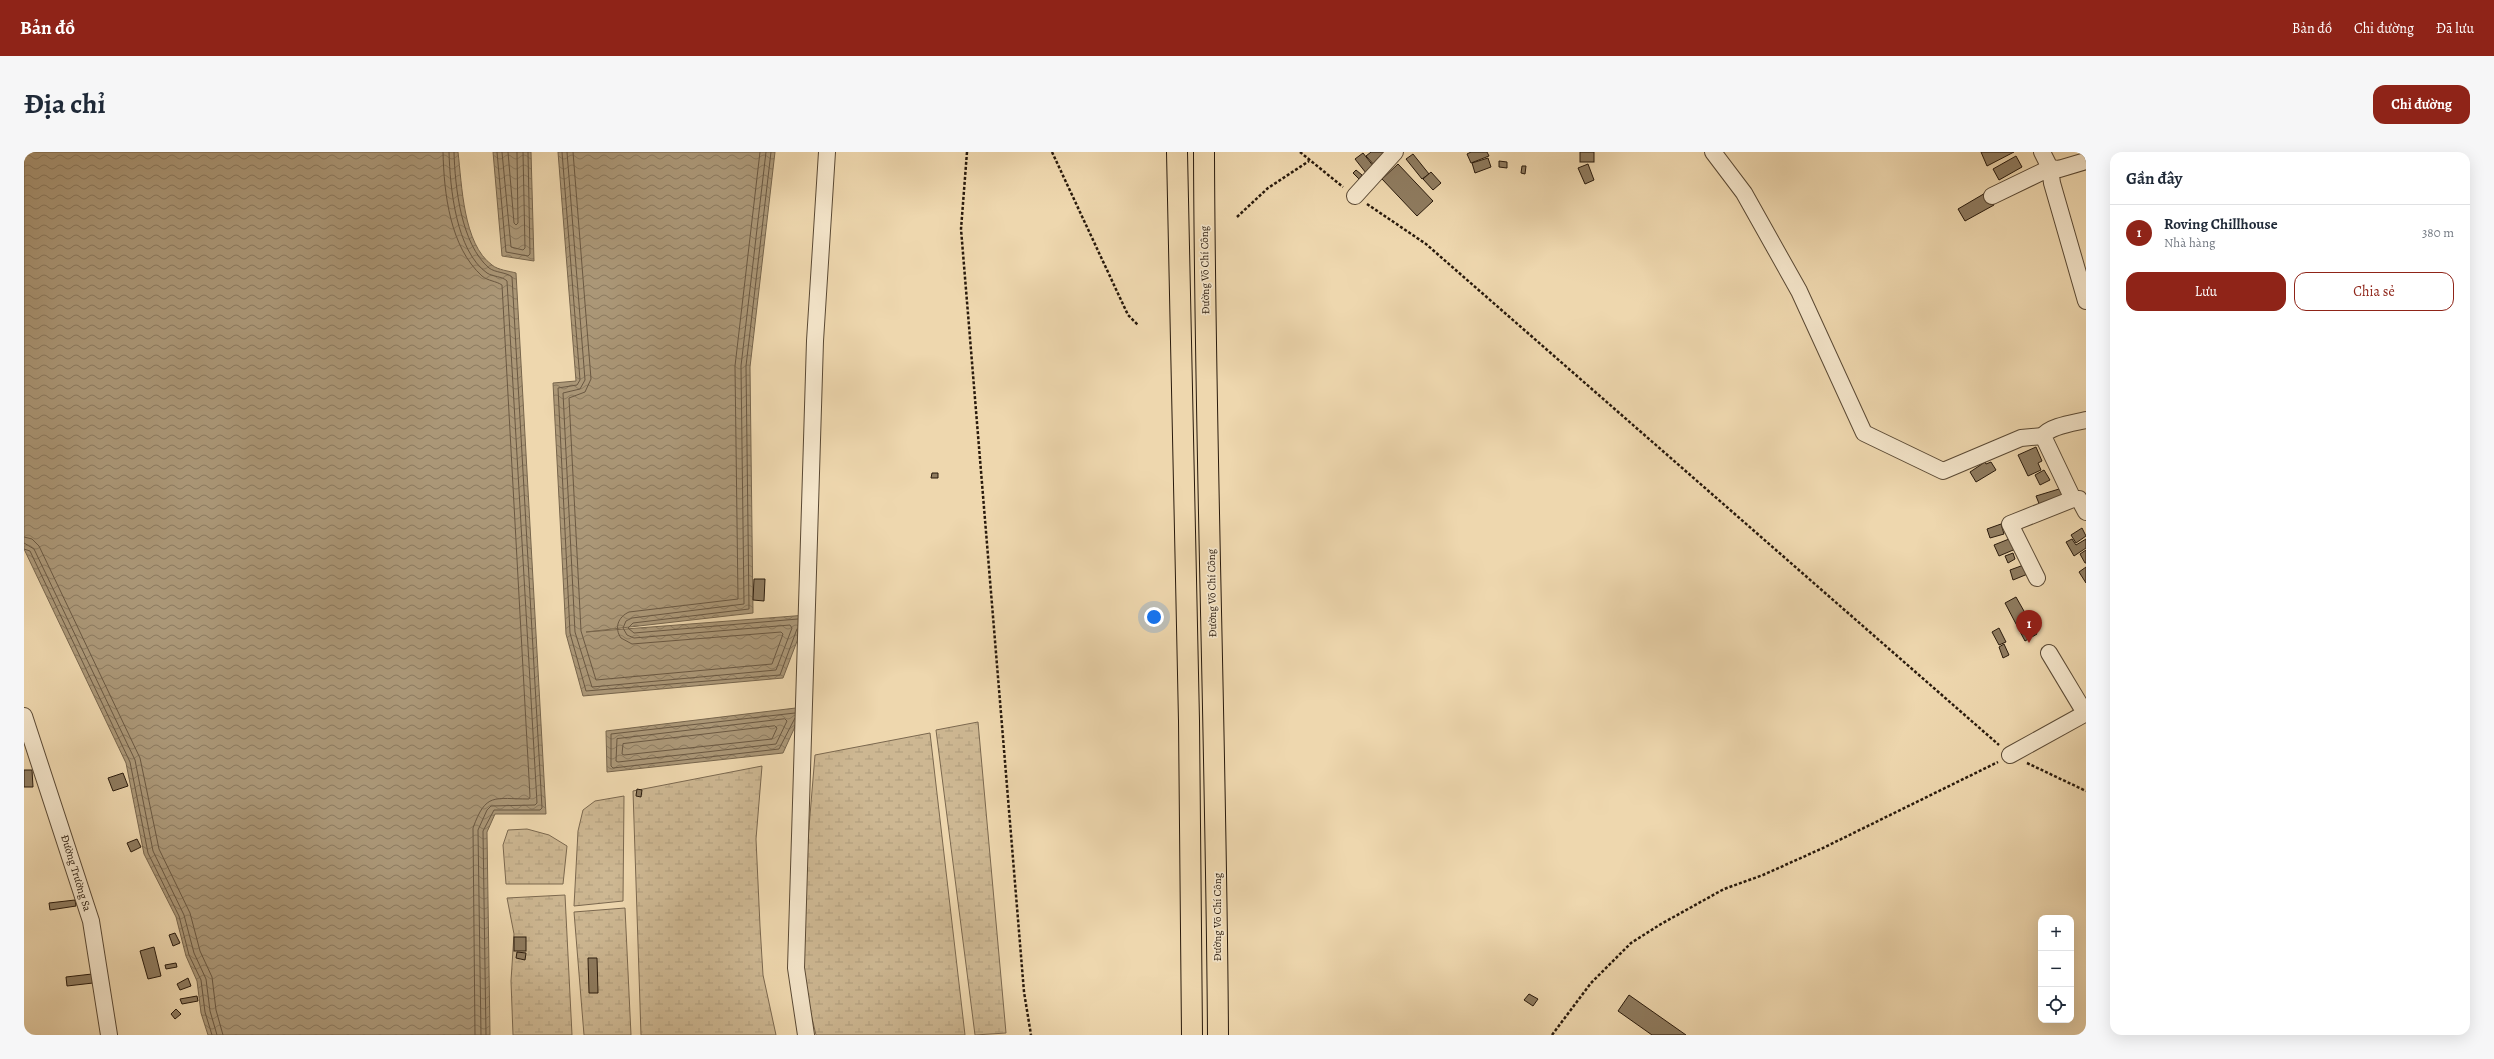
<!DOCTYPE html>
<html lang="vi">
<meta charset="utf-8">
<style>
:root{--surface:#fff;--page:#f6f6f7;--text:#1f2937;--muted:#747a83;--line:#e0e1e3;--accent:#8f2418}
body{margin:0;font-family:Alegreya,serif;background:var(--page);color:var(--text)}
.controls{position:absolute;right:12px;bottom:12px;display:grid;overflow:hidden;border-radius:8px;box-shadow:0 4px 16px #0002}
.controls button{width:36px;height:36px;display:grid;place-items:center;padding:0;border:0;border-bottom:1px solid var(--line);background:var(--surface);color:var(--text);font:20px sans-serif}
.you{position:absolute;left:1130px;top:465px;width:14px;height:14px;margin:-10px;border:3px solid #fff;border-radius:50%;background:#1a73e8;box-shadow:0 0 0 6px #1a73e833}
.badge{display:grid;place-items:center;width:26px;height:26px;border-radius:50%;background:var(--accent);color:#fff;font-size:13px;font-weight:700}
.pin{position:absolute;translate:-50% -33px;filter:drop-shadow(0 1px 2px #0008)}
.pin::after{content:'';position:absolute;top:21px;width:14px;height:12px;background:inherit;clip-path:polygon(0 0,100% 0,50% 100%)}
.list{margin:0;padding:0;list-style:none}
h2{display:flex;justify-content:space-between;align-items:center;height:52px;margin:0;padding:0 16px;font-size:17px}
h2 small{font-size:13px;font-weight:400;color:var(--muted)}
.list li{display:grid;grid-template-columns:26px 1fr auto;gap:12px;align-items:center;box-sizing:border-box;height:56px;padding:0 16px;border-top:1px solid var(--line)}
.list b{display:block;font-size:15px;white-space:nowrap}
.list p{margin:0;font-size:13px;white-space:nowrap;color:var(--muted)}
.list em{font-size:13px;font-style:normal;color:var(--muted)}
.actions{display:flex;gap:8px;padding:12px 16px}
.actions a{flex:1;padding:9px 0;border:1px solid var(--accent);border-radius:12px;text-align:center;font-size:14px;color:var(--accent)}
.actions .main{background:var(--accent);color:#fff}
.icon{flex:none;width:22px;height:22px;fill:none;stroke:currentColor;stroke-width:2;stroke-linecap:round;stroke-linejoin:round}
.map{position:relative;flex:none;width:2062px;height:883px;overflow:hidden;border-radius:12px}
header{display:flex;align-items:center;gap:24px;box-sizing:border-box;height:56px;padding:0 20px;background:var(--accent);color:#fff}
header strong{font-size:19px}
nav{display:flex;gap:22px;margin-inline-start:auto;font-size:14px}
.intro{display:flex;align-items:center;justify-content:space-between;box-sizing:border-box;height:96px;padding:0 24px}
h1{margin:0;font-size:28px}
.button{padding:10px 18px;border-radius:12px;background:var(--accent);color:#fff;font-size:14px;font-weight:700}
main{display:flex;gap:24px;padding:0 24px}
aside{flex:1;background:var(--surface);border-radius:12px;box-shadow:0 4px 16px #0002}
.map>svg:first-child{display:block}
</style>
<header>
<strong>Bản đồ</strong>
<nav><a>Bản đồ</a><a>Chỉ đường</a><a>Đã lưu</a></nav>
</header>
<div class="intro"><h1>Địa chỉ</h1><a class="button">Chỉ đường</a></div>
<main>
<div class="map">
<svg width="2062" height="883" viewBox="0 0 2062 883">
<defs>
<pattern id="wetland-marsh" width="20" height="14" patternUnits="userSpaceOnUse"><rect width="20" height="14" fill="#cdb792"/><path d="M1 5h8M5 5V1M11 12h8M15 12V8" fill="none" stroke="#b09d7d"/></pattern>
<pattern id="water-waves" width="16" height="10" patternUnits="userSpaceOnUse"><rect width="16" height="10" fill="#ab9777"/><path d="M0 5q4-4 8 0t8 0" fill="none" stroke="#8b7a60"/></pattern>
</defs>
<rect width="100%" height="100%" fill="#eed7ae"/>
<filter id="stains"><feTurbulence type="fractalNoise" baseFrequency=".005" numOctaves="4"/><feColorMatrix values="0 0 0 0 .2 0 0 0 0 .09 0 0 0 0 .02 0 0 0 .5 -.17"/></filter>
<radialGradient id="worn" r=".72"><stop offset=".6" stop-color="#630" stop-opacity="0"/><stop offset="1" stop-color="#630" stop-opacity=".3"/></radialGradient>
<g fill="url(#wetland-marsh)" stroke="#7b684f">
<polygon points="954,570 982,881 951,883 912,578"/>
<polygon points="906,581 941,883 792,883 774,808 791,603"/>
<polygon points="738,614 732,687 736,774 739,823 752,883 617,883 609,639"/>
<polygon points="600,644 599,749 550,754 554,679 559,658 571,649"/>
<polygon points="503,677 525,683 543,694 539,732 482,732 479,693 484,678"/>
<polygon points="541,743 548,883 489,883 487,829 490,782 483,746"/>
<polygon points="601,756 607,883 560,883 550,760"/>
</g>
<g fill="url(#water-waves)" stroke="#77654c">
<path d="M 0,0 L 434,0 C 438,33 439,92 468,113 C 474,118 485,119 492,121 L 522,662 L 471,662 L 463,680 L 466,883 L 184,883 L 177,861 L 173,829 L 162,804 L 152,765 L 120,702 L 102,611 L 0,397 Z"/>
<polygon points="469,0 507,0 510,109 478,104"/>
<polygon points="534,0 751,0 726,215 729,461 562,480 783,463 759,526 559,544 542,482 529,231 552,229"/>
<polygon points="780,555 759,601 583,620 582,579"/>
</g>
<g fill="none" stroke-linecap="round" stroke-linejoin="round">
<g stroke="#6a5842" stroke-width="1">
<path d="M 419,0 C 420,42 426,95 458,124 C 464,129 472,129 478,133 L 506,645 L 505,647 C 470,647 462,640 449,676 L 451,883"/>
<path d="M 425,0 C 426,36 432,99 463,121 C 469,125 478,124 483,129 L 513,651 L 511,653 L 467,654 L 463,658 L 454,678 L 457,883"/>
<path d="M 430,0 C 431,35 437,92 465,116 C 472,121 482,120 488,125 L 518,656 L 516,658 L 470,658 L 459,679 L 462,883"/>
<polyline points="473,0 482,100 504,104 506,102 504,0"/>
<polyline points="478,0 487,95 499,98 501,96 499,0"/>
<polyline points="484,0 490,71 492,73 494,71 493,0"/>
<polyline points="538,0 556,228 553,233 534,236 546,481 562,539 756,523 773,477"/>
<polyline points="543,0 561,228 556,237 539,241 551,480 568,535 752,518 768,476 766,473 610,486 603,483 599,476 602,469 608,466 720,452 717,214 742,0"/>
<path d="M 549,0 L 567,227 L 561,240 L 545,246 L 557,479 L 572,528 L 748,512 L 759,482 L 757,480 L 608,492 L 597,486 C 590,476 594,465 605,460 L 714,447 L 711,214 L 736,0"/>
<polyline points="747,0 722,214 725,457 609,471 604,476 610,481 774,467"/>
<polyline points="0,385 8,387 15,394 116,606 135,697 166,761 176,799 188,825 192,858 199,883"/>
<polyline points="0,391 10,397 111,608 129,699 160,763 170,801 182,827 186,859 193,883"/>
<polyline points="0,397 6,399 106,610 124,701 155,764 165,803 177,828 181,860 188,883"/>
<polyline points="771,566 755,597 589,616 587,614 587,582 771,561"/>
<polygon points="761,567 763,569 752,592 594,610 592,609 593,587"/>
<polygon points="751,574 753,576 748,587 600,603 598,602 599,592"/>
</g>
</g>
<g fill="#8f7c60" stroke="#291a0c">
<polygon points="1347,0 1368,0 1351,14 1342,4"/>
<polygon points="1447,0 1463,0 1465,4 1447,11 1443,2"/>
<rect x="1556" y="0" width="14" height="10"/>
<polygon points="1957,0 1990,0 1963,14"/>
<polygon points="1339,1 1350,15 1342,21 1331,7"/>
<polygon points="1389,2 1405,22 1398,27 1382,7"/>
<polygon points="1992,4 1998,15 1975,28 1969,17"/>
<polygon points="1464,6 1467,15 1451,21 1448,11"/>
<polygon points="1475,9 1483,10 1483,16 1475,15"/>
<polygon points="1374,12 1409,49 1393,64 1358,27"/>
<polygon points="1564,12 1570,28 1561,32 1554,16"/>
<polygon points="1498,14 1502,14 1501,22 1497,21"/>
<polygon points="1332,18 1338,23 1335,27 1329,21"/>
<polygon points="1407,20 1417,31 1409,38 1399,27"/>
<polygon points="1963,40 1970,53 1941,69 1934,57"/>
<polygon points="2012,295 2018,309 2014,311 2017,318 2004,324 1994,303"/>
<polygon points="1961,310 1962,312 1967,310 1972,318 1952,330 1946,320"/>
<polygon points="2020,318 2026,328 2016,333 2011,323"/>
<polygon points="908,321 914,321 914,326 907,326"/>
<polygon points="2045,334 2048,344 2016,354 2012,344"/>
<polygon points="1977,372 1980,382 1966,386 1963,377"/>
<polygon points="2058,376 2062,384 2052,391 2047,383"/>
<polygon points="1990,385 1994,396 1975,404 1970,393"/>
<polygon points="2048,387 2052,393 2062,387 2062,396 2050,404 2042,390"/>
<polygon points="2062,398 2062,411 2061,411 2056,402"/>
<polygon points="1989,401 1991,407 1984,411 1981,404"/>
<polygon points="2008,410 2011,419 1989,428 1986,418"/>
<polygon points="2062,415 2062,431 2055,420"/>
<polygon points="730,427 741,427 740,449 729,448"/>
<polygon points="1992,445 2013,482 2001,489 1981,451"/>
<polygon points="1975,476 1982,490 1975,493 1968,480"/>
<polygon points="1980,492 1985,503 1979,506 1975,495"/>
<polygon points="0,618 8,618 9,635 0,635"/>
<polygon points="99,621 104,634 89,639 84,626"/>
<polygon points="613,637 618,638 617,645 612,644"/>
<polygon points="113,687 117,695 107,700 103,691"/>
<polygon points="51,748 52,754 26,758 25,751"/>
<polygon points="151,781 156,791 149,794 145,783"/>
<rect x="490" y="785" width="12" height="14"/>
<polygon points="130,795 137,824 124,827 116,799"/>
<polygon points="493,800 502,801 501,808 492,806"/>
<polygon points="564,806 573,806 574,841 565,841"/>
<polygon points="152,811 153,815 142,817 141,813"/>
<polygon points="68,822 69,831 43,834 42,825"/>
<polygon points="164,826 167,834 156,838 153,832"/>
<polygon points="1505,842 1514,847 1509,854 1500,848"/>
<polygon points="1605,843 1662,883 1628,883 1594,859"/>
<polygon points="173,844 174,849 158,852 156,847"/>
<polygon points="152,857 157,862 151,867 147,862"/>
</g>
<g fill="none" stroke-linecap="round" stroke-linejoin="round">
<g stroke="#5a4934" stroke-width="18">
<g id="minor">
<polyline points="1689,0 1720,41 1775,139 1840,281 1919,319 1997,286 2019,284"/>
<polyline points="2018,0 2026,16 2035,17 2062,9"/>
<polyline points="1331,44 1371,0"/>
<polyline points="1968,44 2026,16 2028,31 2062,149"/>
<polyline points="2049,347 2055,347 2062,360"/>
<path d="M 2013,426 L 1986,372 L 2049,347 L 2019,284 C 2026,274 2050,271 2062,268"/>
<polyline points="2025,501 2061,561"/>
<polyline points="0,564 67,769 85,883"/>
<polyline points="1986,603 2062,561"/>
<polyline points="782,883 772,816 791,189 803,0"/>
</g>
</g>
<g stroke="#291a0c" stroke-width="22">
<g id="major">
<polyline points="1153,0 1165,569 1168,883"/>
<path d="M 1180,0 C 1181,294 1192,589 1194,883"/>
</g>
</g>
<g stroke="#291a0c" stroke-width="2.5" stroke-dasharray="3 2" stroke-linecap="butt">
<polyline points="943,0 937,77 1000,840 1007,883"/>
<polyline points="1028,0 1104,163 1114,173"/>
<polyline points="1276,0 1319,35"/>
<polyline points="1343,52 1402,92 1975,593"/>
<polyline points="1213,65 1244,36 1285,9"/>
<polyline points="2003,611 2062,639"/>
<polyline points="1528,883 1567,831 1607,791 1637,772 1700,737 1739,723 1799,696 1974,610"/>
</g>
<use href="#minor" stroke="#f4e5ca" stroke-width="16"/>
<use href="#major" stroke="#eed7ae" stroke-width="20"/>
</g>
<g text-anchor="middle" dominant-baseline="central" stroke-width="3.5" stroke-linejoin="round" paint-order="stroke">
<g font-size="11" fill="#291a0c" stroke="#f4e5ca">
<text transform="translate(1181 118) rotate(-91)">Đường Võ Chí Công</text>
<text transform="translate(1188 441) rotate(-91)">Đường Võ Chí Công</text>
<text transform="translate(52 721) rotate(73)">Đường Trường Sa</text>
<text transform="translate(1193 765) rotate(-90)">Đường Võ Chí Công</text>
</g>
</g>
<rect width="100%" height="100%" filter="url(#stains)"/>
<rect width="100%" height="100%" fill="url(#worn)"/>
</svg>
<div class="controls">
<button>+</button>
<button>−</button>
<button><svg class="icon" aria-label="locate" viewBox="0 0 24 24"><circle cx="12" cy="12" r="6"/><path d="M12 2v4M12 18v4M2 12h4M18 12h4"/></svg></button>
</div>
<div class="you"></div>
<div class="pin badge" style="left:2005px;top:491px">1</div>
</div>
<aside>
<h2>Gần đây<small></small></h2>
<ul class="list">
<li><span class="badge">1</span><div><b>Roving Chillhouse</b><p>Nhà hàng</p></div><em>380 m</em></li>
</ul>
<div class="actions"><a class="main">Lưu</a><a>Chia sẻ</a></div>
</aside>
</main>
